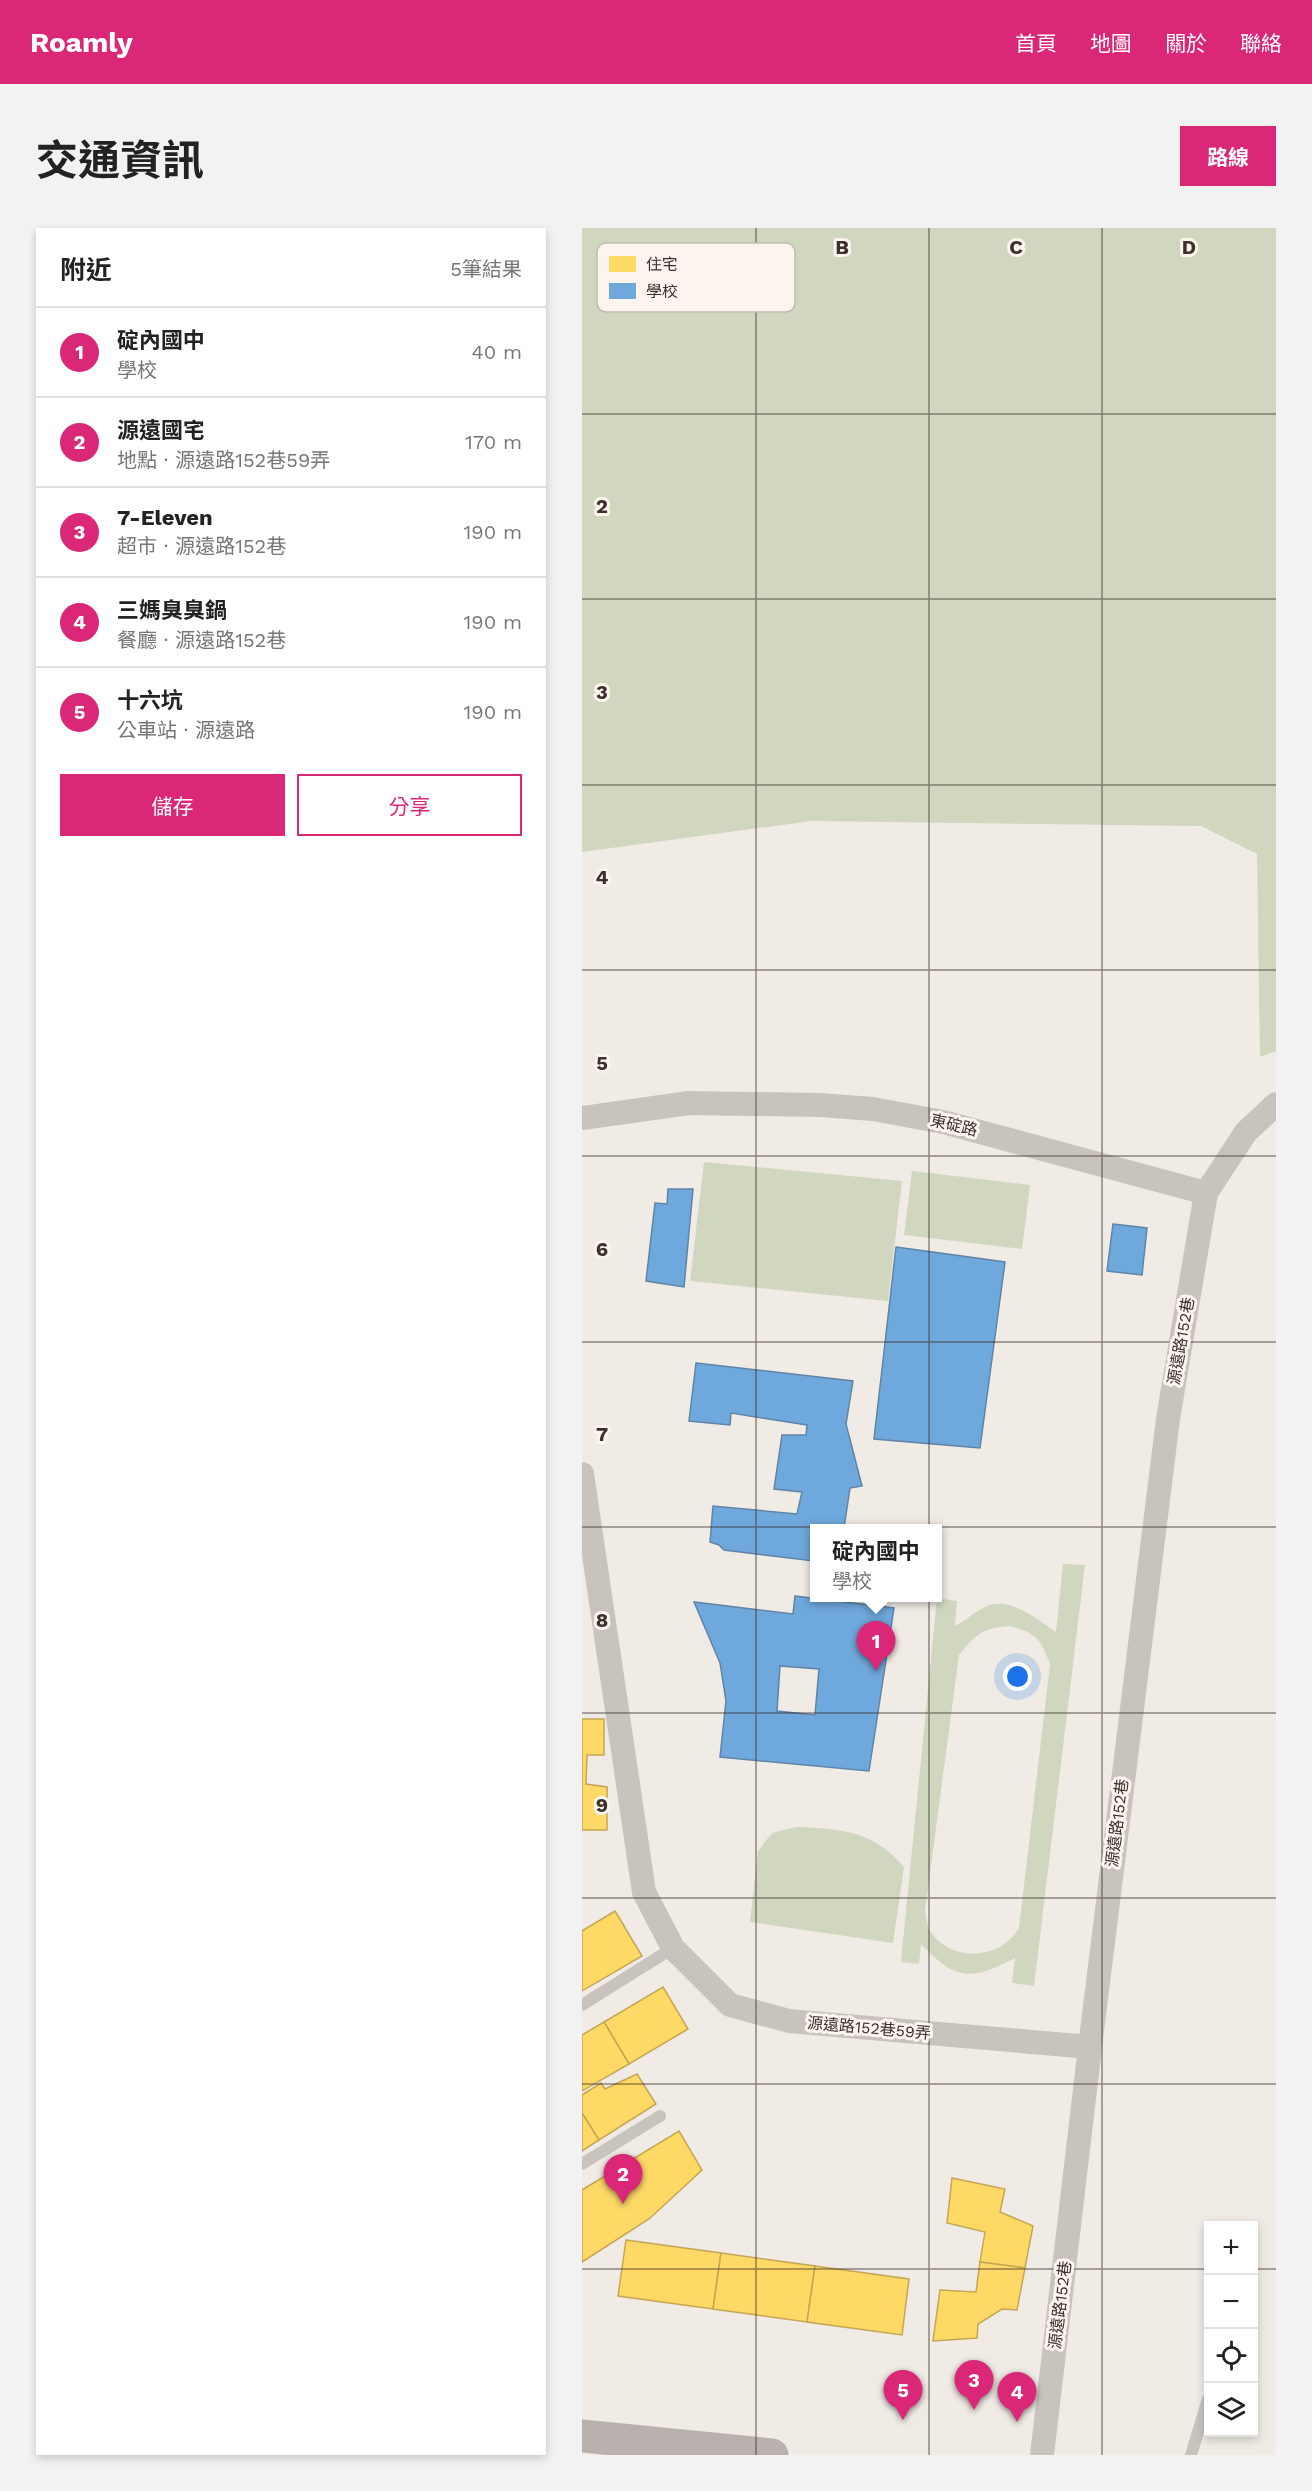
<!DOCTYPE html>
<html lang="zh-TW">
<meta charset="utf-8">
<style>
:root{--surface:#fff;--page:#f2f2f2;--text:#222;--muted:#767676;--line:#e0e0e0;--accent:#db2777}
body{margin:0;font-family:"Work Sans","Noto Sans TC",sans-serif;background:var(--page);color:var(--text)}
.controls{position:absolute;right:18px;bottom:18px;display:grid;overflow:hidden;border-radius:0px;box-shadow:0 3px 9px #0003}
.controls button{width:54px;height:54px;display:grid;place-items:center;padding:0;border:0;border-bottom:2px solid var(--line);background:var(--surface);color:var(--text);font:30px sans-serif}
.you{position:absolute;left:436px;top:1449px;width:21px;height:21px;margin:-15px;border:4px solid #fff;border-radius:50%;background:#1a73e8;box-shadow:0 0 0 9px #1a73e833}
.badge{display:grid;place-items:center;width:39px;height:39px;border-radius:50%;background:var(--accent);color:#fff;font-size:20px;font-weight:700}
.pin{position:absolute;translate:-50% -50px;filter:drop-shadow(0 2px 3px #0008)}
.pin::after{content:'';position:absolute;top:32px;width:21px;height:18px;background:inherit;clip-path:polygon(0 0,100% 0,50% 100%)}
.popup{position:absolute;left:228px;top:1296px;width:132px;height:78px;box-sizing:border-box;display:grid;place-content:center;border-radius:0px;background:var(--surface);filter:drop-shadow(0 2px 4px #0005);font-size:20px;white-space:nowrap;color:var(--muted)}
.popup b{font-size:22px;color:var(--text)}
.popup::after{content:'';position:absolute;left:50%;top:100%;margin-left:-12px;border:12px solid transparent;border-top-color:var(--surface)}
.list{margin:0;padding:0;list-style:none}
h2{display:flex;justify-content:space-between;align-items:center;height:78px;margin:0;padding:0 24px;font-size:26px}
h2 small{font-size:20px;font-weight:400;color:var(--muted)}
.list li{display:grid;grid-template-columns:39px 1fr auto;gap:18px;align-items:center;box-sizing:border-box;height:90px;padding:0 24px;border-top:2px solid var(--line)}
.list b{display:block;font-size:22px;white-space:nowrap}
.list p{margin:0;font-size:20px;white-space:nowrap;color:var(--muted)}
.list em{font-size:20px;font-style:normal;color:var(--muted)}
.actions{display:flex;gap:12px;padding:18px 24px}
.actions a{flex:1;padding:14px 0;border:2px solid var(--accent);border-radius:0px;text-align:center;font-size:21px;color:var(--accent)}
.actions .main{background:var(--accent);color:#fff}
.icon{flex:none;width:33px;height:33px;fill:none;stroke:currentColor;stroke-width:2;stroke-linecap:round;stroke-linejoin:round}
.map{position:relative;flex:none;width:694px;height:2227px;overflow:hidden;border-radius:0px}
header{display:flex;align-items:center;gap:36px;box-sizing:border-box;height:84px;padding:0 30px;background:var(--accent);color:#fff}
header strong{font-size:28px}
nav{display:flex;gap:33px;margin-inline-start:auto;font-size:21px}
.intro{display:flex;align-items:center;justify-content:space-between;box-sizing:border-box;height:144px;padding:0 36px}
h1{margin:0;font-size:42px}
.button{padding:15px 27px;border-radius:0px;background:var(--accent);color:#fff;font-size:21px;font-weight:700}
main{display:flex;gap:36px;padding:0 36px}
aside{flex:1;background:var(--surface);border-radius:0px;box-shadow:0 3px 9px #0003}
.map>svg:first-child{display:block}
</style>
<header>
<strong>Roamly</strong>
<nav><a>首頁</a><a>地圖</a><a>關於</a><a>聯絡</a></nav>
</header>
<div class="intro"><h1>交通資訊</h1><a class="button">路線</a></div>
<main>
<aside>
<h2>附近<small>5筆結果</small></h2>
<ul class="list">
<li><span class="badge">1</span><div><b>碇內國中</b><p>學校</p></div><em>40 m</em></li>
<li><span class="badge">2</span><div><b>源遠國宅</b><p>地點 · 源遠路152巷59弄</p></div><em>170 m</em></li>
<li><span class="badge">3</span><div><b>7-Eleven</b><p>超市 · 源遠路152巷</p></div><em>190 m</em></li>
<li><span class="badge">4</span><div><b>三媽臭臭鍋</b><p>餐廳 · 源遠路152巷</p></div><em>190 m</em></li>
<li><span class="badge">5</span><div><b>十六坑</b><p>公車站 · 源遠路</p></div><em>190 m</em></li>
</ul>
<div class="actions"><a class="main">儲存</a><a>分享</a></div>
</aside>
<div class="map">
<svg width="694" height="2227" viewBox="0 0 694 2227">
<rect width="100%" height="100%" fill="#f0ebe5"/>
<g fill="#d1d6bf" fill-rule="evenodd">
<polygon points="0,0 694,0 694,823 678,829 675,626 619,598 229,593 0,624"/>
<polygon points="122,934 320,953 306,1073 108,1053"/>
<polygon points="330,943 448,957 440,1021 322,1007"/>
<path d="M 481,1336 L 503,1337 L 452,1758 L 430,1755 L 433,1730 C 389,1753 374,1753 339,1716 L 337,1736 L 319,1734 L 355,1370 L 375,1373 L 373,1398 C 383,1393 391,1385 401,1380 C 425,1366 455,1391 474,1404 ZM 428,1398 C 454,1405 459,1411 468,1436 L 437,1700 C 419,1733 366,1735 347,1701 C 345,1696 344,1688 343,1683 L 377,1427 C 394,1406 400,1400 428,1398 Z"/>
<path d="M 214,1599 C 260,1601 290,1602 322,1639 L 311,1715 L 168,1694 L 176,1623 L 190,1605 Z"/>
</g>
<g fill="#ffd966" stroke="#c4a654" stroke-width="1.5">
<polygon points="0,1491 22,1491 22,1527 5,1527 4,1556 25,1559 25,1602 0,1602"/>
<polygon points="33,1683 60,1728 0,1763 0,1703"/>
<polygon points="81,1759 106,1801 47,1836 22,1794"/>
<polygon points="22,1794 47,1836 0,1863 0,1807"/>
<polygon points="55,1846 74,1876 17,1912 0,1885 0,1867 19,1855 23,1861"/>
<polygon points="0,1885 17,1912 0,1923"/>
<polygon points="97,1903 120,1942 67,1991 0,2034 0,1962"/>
<polygon points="370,1950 423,1961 418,1984 451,1998 443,2040 398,2034 403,2004 365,1995"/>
<polygon points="44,2012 139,2025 131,2081 36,2068"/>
<polygon points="139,2025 233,2038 225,2094 131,2081"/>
<polygon points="398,2034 443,2040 435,2082 420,2081 396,2096 395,2110 351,2113 358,2062 394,2064"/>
<polygon points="233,2038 327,2051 320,2107 225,2094"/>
</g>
<g fill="#6fa8dc" stroke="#5f84a7" stroke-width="1.5" fill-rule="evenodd">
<polygon points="86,961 111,961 102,1059 64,1053 73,975 85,976"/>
<polygon points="531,996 565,1000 560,1047 525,1043"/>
<polygon points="314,1019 423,1034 398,1220 292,1211"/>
<polygon points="114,1135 271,1153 264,1196 280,1258 268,1260 262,1300 232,1300 232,1333 142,1322 137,1317 128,1314 131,1278 215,1286 220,1264 192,1261 200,1207 224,1207 225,1197 149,1185 148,1197 107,1193"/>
<path d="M 213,1368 L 312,1380 L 287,1543 L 138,1529 L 144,1473 L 138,1435 L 112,1374 L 211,1386 ZM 198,1438 L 237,1441 L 233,1487 L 195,1483 Z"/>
</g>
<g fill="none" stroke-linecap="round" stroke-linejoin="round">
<g stroke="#c9c3be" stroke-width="12">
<polyline points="0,1777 91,1720"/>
<polyline points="0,1936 78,1888"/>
<polyline points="609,2227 626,2171"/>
</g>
<g stroke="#c9c3be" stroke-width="24">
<polyline points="0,890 107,875 238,877 291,881 361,894 624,965"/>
<polyline points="0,1246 62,1664 91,1720 148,1777 207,1793 508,1819"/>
<polyline points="460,2227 508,1819 586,1191 624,965 664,904 694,876"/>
</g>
<polyline stroke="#b8b1ad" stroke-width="33" points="0,2208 190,2227"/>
</g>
<path fill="none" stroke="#3b302b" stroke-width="1.5" stroke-opacity="0.55" d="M 174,0 L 174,2227M 347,0 L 347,2227M 520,0 L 520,2227M 0,186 L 694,186M 0,371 L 694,371M 0,557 L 694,557M 0,742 L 694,742M 0,928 L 694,928M 0,1114 L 694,1114M 0,1299 L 694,1299M 0,1485 L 694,1485M 0,1670 L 694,1670M 0,1856 L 694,1856M 0,2041 L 626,2041M 672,2041 L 694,2041"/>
<g text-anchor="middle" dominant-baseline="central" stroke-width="6" stroke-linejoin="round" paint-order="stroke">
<g font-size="16" fill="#3b302b" stroke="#fbf5ee">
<text transform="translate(372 897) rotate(13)">東碇路</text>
<text transform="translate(599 1113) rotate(-80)">源遠路152巷</text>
<text transform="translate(535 1595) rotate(-83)">源遠路152巷</text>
<text transform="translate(287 1800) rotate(5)">源遠路152巷59弄</text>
<text transform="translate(478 2077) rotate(-83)">源遠路152巷</text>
</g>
</g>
<rect x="15" y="15" width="198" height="69" rx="9" fill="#fbf5ee" stroke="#c1bab4" stroke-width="1.5"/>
<rect x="27" y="28" width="27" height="16" fill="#ffd966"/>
<rect x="27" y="55" width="27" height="16" fill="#6fa8dc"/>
<g font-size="16" fill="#3b302b">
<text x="64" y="42">住宅</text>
<text x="64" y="69">學校</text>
</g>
<g font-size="20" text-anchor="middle" font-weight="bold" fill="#3b302b" stroke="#fbf5ee" stroke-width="6" stroke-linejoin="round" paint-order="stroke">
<text x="260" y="26">B</text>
<text x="434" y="26">C</text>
<text x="607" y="26">D</text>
<text x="20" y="285">2</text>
<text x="20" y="471">3</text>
<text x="20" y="656">4</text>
<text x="20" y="842">5</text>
<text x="20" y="1028">6</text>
<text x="20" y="1213">7</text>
<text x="20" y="1399">8</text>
<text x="20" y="1584">9</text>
</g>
</svg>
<div class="controls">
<button>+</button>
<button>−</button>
<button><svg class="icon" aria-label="locate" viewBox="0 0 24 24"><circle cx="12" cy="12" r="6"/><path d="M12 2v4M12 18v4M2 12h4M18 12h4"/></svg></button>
<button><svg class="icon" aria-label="layers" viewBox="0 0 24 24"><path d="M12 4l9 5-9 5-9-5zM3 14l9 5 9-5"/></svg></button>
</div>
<div class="you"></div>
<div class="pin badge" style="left:294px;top:1443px">1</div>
<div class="popup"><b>碇內國中</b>學校</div>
<div class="pin badge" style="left:41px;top:1976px">2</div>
<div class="pin badge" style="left:392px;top:2182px">3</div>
<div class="pin badge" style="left:435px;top:2194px">4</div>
<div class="pin badge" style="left:321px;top:2192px">5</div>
</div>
</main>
